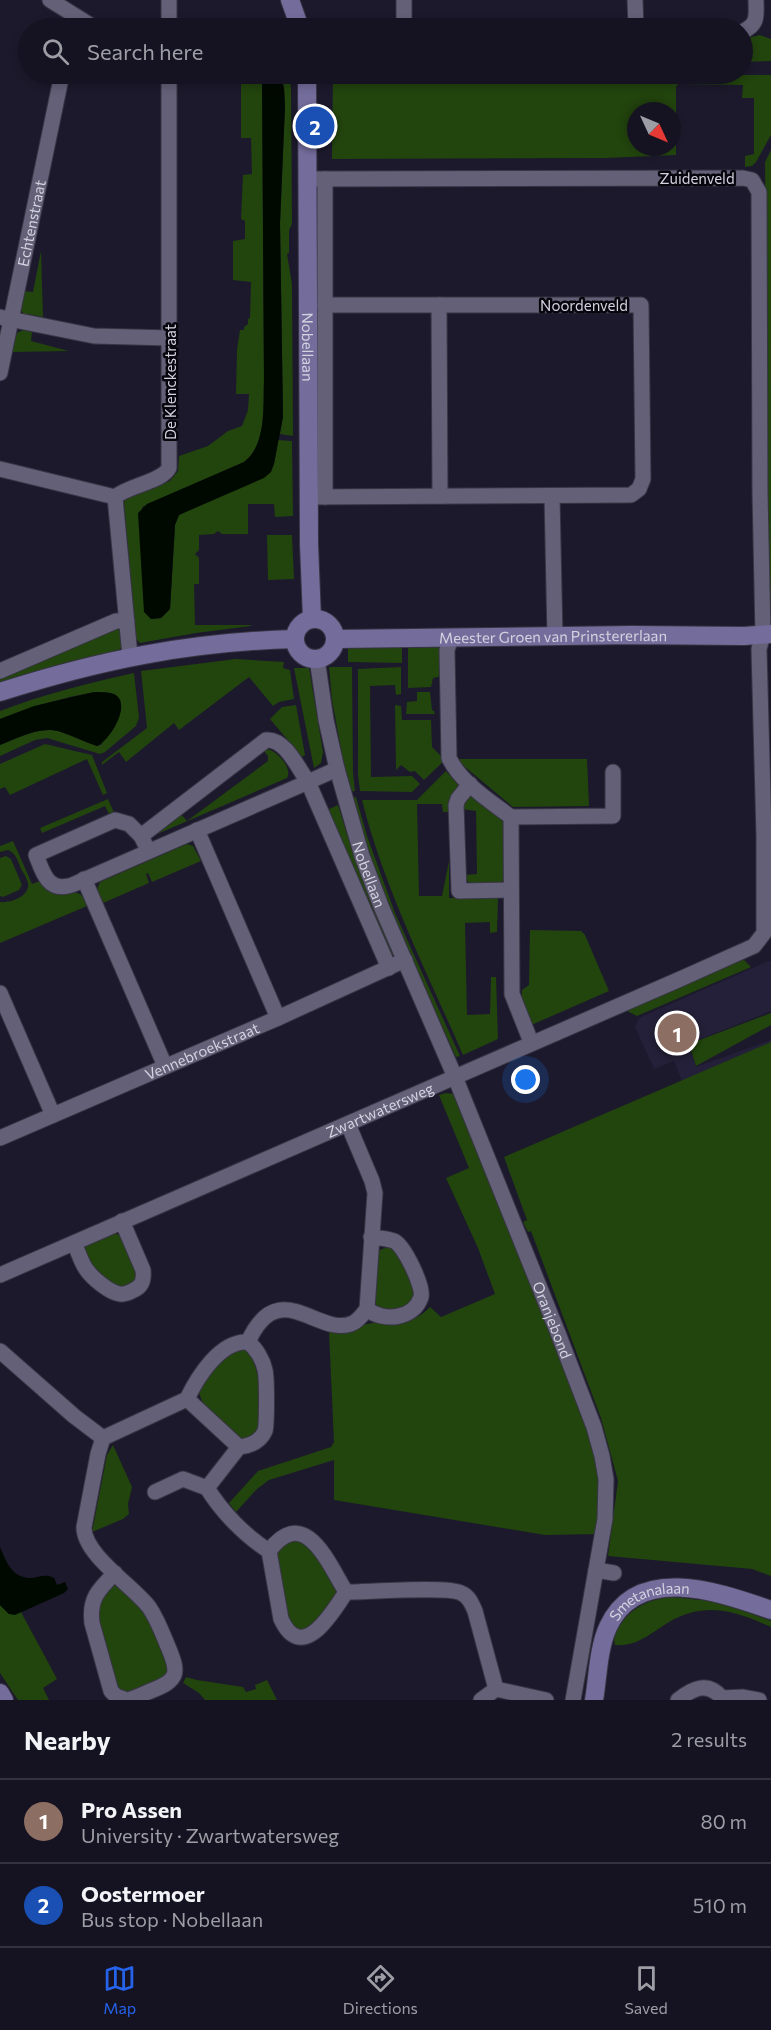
<!DOCTYPE html>
<meta charset="utf-8">
<style>
:root{--surface:#151321;--page:#22202e;--text:#f1f3f6;--muted:#9d9ea5;--line:#34323f;--accent:#2563eb}
body{margin:0;font-family:Commissioner,sans-serif;background:var(--page);color:var(--text)}
.compass{position:absolute;left:627px;top:102px;width:54px;height:54px;border-radius:50%;background:var(--surface);box-shadow:0 3px 9px #0003;rotate:134deg}
.you{position:absolute;left:526px;top:1080px;width:21px;height:21px;margin:-15px;border:4px solid #fff;border-radius:50%;background:#1a73e8;box-shadow:0 0 0 9px #1a73e833}
.badge{display:grid;place-items:center;width:39px;height:39px;border-radius:50%;background:var(--accent);color:#fff;font-size:20px;font-weight:700}
.pin{position:absolute;translate:-50% -50%;border:3px solid #fff;box-shadow:0 2px 6px #0006}
.list{margin:0;padding:0;list-style:none}
h2{display:flex;justify-content:space-between;align-items:center;height:78px;margin:0;padding:0 24px;font-size:26px}
h2 small{font-size:20px;font-weight:400;color:var(--muted)}
.list li{display:grid;grid-template-columns:39px 1fr auto;gap:18px;align-items:center;box-sizing:border-box;height:84px;padding:0 24px;border-top:2px solid var(--line)}
.list b{display:block;font-size:22px;white-space:nowrap}
.list p{margin:0;font-size:20px;white-space:nowrap;color:var(--muted)}
.list em{font-size:20px;font-style:normal;color:var(--muted)}
.icon{flex:none;width:33px;height:33px;fill:none;stroke:currentColor;stroke-width:2;stroke-linecap:round;stroke-linejoin:round}
.map{position:relative;flex:none;width:771px;height:1700px;overflow:hidden}
.search{position:absolute;background:var(--surface);box-shadow:0 3px 9px #0003;left:18px;right:18px;top:18px;height:66px;display:flex;align-items:center;gap:15px;box-sizing:border-box;padding:0 21px;border-radius:33px;color:var(--muted);font-size:22px}
.sheet{height:246px;background:var(--surface)}
nav{display:flex;justify-content:space-around;align-items:center;box-sizing:border-box;height:84px;border-top:2px solid var(--line);background:var(--surface);font-size:16px;color:var(--muted)}
nav a{display:grid;justify-items:center;gap:3px}
nav .on{color:var(--accent)}
.map>svg:first-child{display:block}
</style>
<div class="map">
<svg width="771" height="1700" viewBox="0 0 771 1700">
<rect width="100%" height="100%" fill="#1c192c"/>
<polygon fill="#242039" points="771,960 771,1011 688,1044 696,1067 771,1040 771,1072 691,1104 674,1061 654,1069 635,1027 639,1018"/>
<g fill="#22440d" fill-rule="evenodd">
<polygon points="760,35 771,39 771,61 743,62 743,39"/>
<path d="M 241,74 L 262,74 L 264,380 C 263,405 267,445 244,462 L 142,507 L 151,619 L 161,618 L 170,609 L 175,525 L 179,515 L 274,464 L 278,440 L 292,441 L 293,516 L 275,517 L 274,504 L 248,504 L 248,534 L 222,534 L 218,531 L 214,534 L 199,535 L 199,550 L 195,554 L 199,558 L 199,584 L 194,584 L 195,625 L 251,625 L 251,626 L 196,633 L 140,643 L 136,639 L 124,502 L 127,498 L 170,481 L 178,471 L 179,456 L 208,446 L 228,431 L 242,426 L 248,410 L 249,394 L 236,394 L 237,350 L 240,330 L 244,330 L 244,327 L 248,324 L 248,319 L 250,318 L 251,282 L 233,280 L 233,241 L 245,239 L 245,221 L 241,219 L 243,175 L 252,174 L 251,138 L 241,138 Z"/>
<polygon points="280,74 289,74 291,87 292,224 289,230 289,253 287,254 292,284 293,436 280,434 283,416 280,223 285,106 284,88"/>
<path d="M 333,74 L 600,74 L 604,79 L 621,82 L 631,75 L 771,75 L 771,135 L 756,162 L 752,166 L 745,167 L 745,156 L 754,154 L 754,98 L 742,98 L 743,85 L 678,84 L 676,87 L 676,155 L 606,158 L 332,159 ZM 636,111 L 672,111 L 672,147 L 636,147 Z"/>
<polygon points="771,150 771,613 769,613 765,162"/>
<polygon points="41,251 43,317 27,314 25,316 21,310 24,291 33,292"/>
<polygon points="23,330 32,332 31,341 69,351 11,352 17,333"/>
<polygon points="267,535 292,535 294,579 268,580"/>
<polygon points="116,627 122,633 122,647 115,653 0,685 0,675"/>
<polygon points="395,644 396,648 402,648 402,663 348,662 348,647"/>
<polygon points="421,645 441,646 442,676 433,678 431,687 408,688 408,648 421,648"/>
<polygon points="236,659 284,662 283,668 290,670 294,699 279,702 273,706 249,677 179,730 174,723 126,762 119,752 102,765 102,762 147,728 141,671"/>
<polygon points="329,667 352,667 353,772 355,791 349,792 332,700"/>
<polygon points="401,667 401,694 396,695 395,685 370,686 371,777 412,776 420,784 412,792 360,791 358,775 358,669"/>
<polygon points="294,668 309,668 323,752 321,763 314,768"/>
<path d="M 134,673 L 139,718 L 136,726 L 105,752 L 100,754 L 47,738 L 35,740 L 0,756 L 0,745 C 19,738 41,725 61,732 C 73,736 85,742 97,746 L 101,745 L 121,710 C 121,703 119,697 113,694 C 94,685 21,711 0,719 L 0,711 C 44,694 89,683 134,673 Z"/>
<polygon points="417,692 430,692 432,710 434,711 435,714 406,714 407,702 417,701"/>
<polygon points="296,705 305,755 302,757 270,719 282,707"/>
<polygon points="395,705 401,706 402,720 431,720 432,747 445,760 424,780 415,771 410,772 401,765 396,770"/>
<polygon points="45,744 92,755 107,793 103,795 87,759 10,795 5,787 0,789 0,764"/>
<path d="M 267,749 C 277,751 293,768 287,778 L 155,835 L 154,833 L 180,813 L 187,821 L 268,761 L 268,756 L 264,751 Z"/>
<polygon points="459,759 587,759 589,806 513,807 459,762"/>
<path d="M 446,771 L 459,786 L 449,800 L 449,812 L 443,812 L 442,804 L 417,804 L 419,896 L 442,896 L 449,861 L 449,898 L 498,897 L 497,932 L 490,933 L 490,922 L 465,923 L 467,1015 L 490,1014 L 491,977 L 496,977 L 498,1039 L 463,1055 C 427,972 384,888 362,800 L 417,800 Z"/>
<path d="M 468,794 C 478,800 493,806 499,815 C 510,830 505,858 505,876 L 502,882 C 492,888 477,887 467,881 L 465,875 L 477,874 L 476,811 L 462,809 Z"/>
<polygon points="356,797 367,836 395,913 460,1056 456,1057 418,973 372,863 351,798"/>
<polygon points="108,799 115,815 110,816 105,806 42,833 40,828"/>
<polygon points="338,805 352,850 394,954 390,956 327,810"/>
<path d="M 13,841 L 32,884 L 40,881 L 71,890 L 72,893 C 82,891 84,899 87,906 L 0,943 L 0,902 C 9,903 26,898 28,887 C 29,881 24,874 21,869 C 18,861 16,853 8,850 L 0,852 L 0,846 Z"/>
<polygon points="187,844 193,846 201,861 152,882 148,873 146,874 149,883 103,903 97,889 100,882"/>
<polygon points="6,856 11,859 22,885 19,890 3,897 0,896 0,858"/>
<polygon points="530,930 581,931 585,935 609,991 529,1026 521,1008 522,990 529,985"/>
<polygon points="743,959 751,967 637,1016 625,1010"/>
<polygon points="771,1013 771,1025 696,1066 689,1044"/>
<polygon points="771,1042 771,1576 752,1569 608,1556 618,1481 601,1418 531,1231 528,1232 523,1222 527,1220 504,1157"/>
<path d="M 446,1093 L 454,1094 L 493,1180 L 601,1465 L 598,1534 L 545,1535 L 334,1500 L 334,1460 L 269,1480 L 257,1489 L 236,1512 L 229,1503 L 258,1471 L 331,1447 L 334,1442 L 329,1332 C 344,1333 352,1327 367,1324 C 390,1319 411,1328 430,1307 L 441,1317 L 495,1294 L 478,1248 L 446,1178 L 469,1168 L 439,1095 Z"/>
<path d="M 110,1232 L 120,1235 C 124,1244 142,1274 134,1282 C 131,1285 125,1287 121,1288 C 99,1279 92,1269 84,1248 L 86,1244 Z"/>
<polygon points="387,1247 393,1248 399,1253 415,1289 414,1300 406,1309 386,1312 375,1309 376,1255 380,1250"/>
<path d="M 237,1350 L 247,1350 C 263,1373 260,1403 258,1429 L 249,1439 L 240,1440 L 204,1406 L 199,1393 C 206,1374 221,1361 237,1350 Z"/>
<polygon points="113,1445 132,1487 128,1504 129,1514 123,1519 92,1532 107,1455"/>
<polygon points="294,1539 310,1544 337,1590 334,1601 319,1625 298,1632 287,1618 277,1555 281,1547"/>
<polygon points="116,1584 124,1588 150,1620 169,1666 166,1677 129,1694 117,1690 95,1610 109,1586"/>
<path d="M 672,1597 L 719,1602 L 771,1621 L 771,1627 C 735,1611 706,1601 669,1622 C 651,1633 637,1647 615,1645 C 613,1637 615,1633 619,1627 C 631,1607 650,1599 672,1597 Z"/>
<polygon points="0,1605 9,1614 21,1612 57,1679 43,1688 49,1700 18,1700 0,1673"/>
<polygon points="186,1677 197,1680 243,1687 246,1692 256,1689 255,1685 267,1680 277,1700 205,1700 199,1693 183,1683"/>
</g>
<g fill="#000900">
<path d="M 262,74 L 280,74 L 284,88 L 285,106 L 280,223 L 283,417 L 274,464 L 271,472 L 264,478 L 179,515 L 175,525 L 170,609 L 161,618 L 151,619 L 144,612 L 138,513 L 147,504 L 244,462 C 267,445 263,405 264,380 Z"/>
<path d="M 94,692 C 100,692 108,692 114,694 C 133,703 110,741 97,746 C 85,742 73,736 61,732 C 41,725 18,738 0,745 L 0,719 L 34,706 Z"/>
<path d="M 0,1547 C 6,1561 11,1577 30,1578 C 39,1578 44,1573 54,1578 L 57,1585 L 65,1582 L 68,1589 L 64,1593 L 15,1615 L 9,1614 L 0,1605 Z"/>
</g>
<g fill="none" stroke-linecap="round" stroke-linejoin="round">
<g stroke="#383545" stroke-width="17">
<g id="street">
<polyline points="50,0 95,28"/>
<polyline points="169,0 169,28"/>
<polyline points="404,0 404,28"/>
<polyline points="635,0 636,28"/>
<path d="M 742,32 C 759,24 756,16 756,0"/>
<polyline points="325,179 325,497"/>
<polyline points="439,305 440,496"/>
<polyline points="0,317 94,336 170,338"/>
<path id="s1" d="M 0,373 L 62,74"/>
<polyline points="0,469 115,497"/>
<polyline points="552,496 555,637"/>
<path d="M 115,497 C 129,485 162,482 169,468 L 169,74"/>
<polyline points="115,497 130,656"/>
<polyline points="309,497 631,495 639,489 643,479 641,305 325,305"/>
<path d="M 451,638 L 447,650 L 449,758 C 461,783 490,801 511,817"/>
<path id="s2" d="M 317,659 L 326,720 L 337,769 L 362,856 L 381,906 L 455,1077 L 558,1333 L 594,1427 L 602,1456 L 606,1479 L 605,1519 L 573,1700"/>
<polyline points="0,671 116,621 127,621"/>
<polyline points="337,769 308,782 389,968"/>
<polyline points="470,784 458,799 456,805 459,891 511,890"/>
<polyline points="511,817 512,994 531,1042"/>
<polyline points="511,817 613,816 613,772"/>
<polyline points="197,830 278,1018"/>
<polyline points="84,879 165,1066"/>
<path d="M 72,885 L 308,782 C 298,768 285,738 266,740 L 141,836"/>
<path d="M 68,886 C 47,891 42,870 36,855 L 115,820 L 129,824 L 141,836 L 145,844"/>
<polyline points="0,993 53,1115"/>
<path d="M 348,1124 L 372,1181 L 375,1193 L 367,1309 C 382,1322 414,1320 421,1297 C 424,1287 404,1245 394,1241 C 387,1238 378,1238 371,1237"/>
<path id="s3" d="M 0,1138 L 278,1018 L 405,960"/>
<path d="M 74,1243 C 78,1251 81,1262 86,1269 C 92,1278 110,1293 120,1294 C 125,1295 130,1292 134,1290 C 143,1286 144,1279 143,1270 L 122,1221"/>
<path id="s4" d="M 0,1275 L 678,980 L 754,946 L 764,933 L 764,836 L 759,649 L 763,635 L 760,492 L 759,192 L 752,180 L 743,178 L 308,179"/>
<path d="M 0,1351 L 74,1416 L 103,1438 L 187,1399 C 197,1378 220,1340 248,1342"/>
<path d="M 187,1399 L 239,1447 C 250,1446 260,1442 265,1431 C 267,1424 267,1378 265,1370 C 263,1360 256,1348 248,1342 C 279,1273 319,1339 353,1323 C 359,1320 363,1314 367,1309"/>
<path d="M 103,1438 L 98,1454 L 84,1527 C 83,1554 133,1586 149,1607 C 158,1620 163,1635 169,1649 C 179,1673 178,1680 153,1690 C 145,1693 136,1698 127,1700 L 116,1696 L 111,1691 L 92,1623 C 89,1599 98,1590 115,1573"/>
<path d="M 207,1488 C 222,1512 245,1536 269,1551 L 281,1619 C 302,1665 333,1612 346,1592"/>
<polyline points="155,1492 183,1479 207,1488 239,1447"/>
<path d="M 269,1551 C 305,1503 329,1565 346,1592 C 367,1592 448,1586 461,1593 C 469,1596 472,1604 475,1611 L 496,1689"/>
<polyline points="596,1570 614,1573"/>
<polyline points="481,1700 496,1689 546,1700"/>
<path d="M 678,1700 C 693,1688 708,1681 722,1698 L 743,1697 L 759,1700"/>
</g>
</g>
<g stroke="#383545" stroke-width="20">
<g id="secondary">
<polyline points="290,0 300,28"/>
<path id="s5" d="M 307,74 L 309,544 L 312,619"/>
<circle cx="315" cy="639" r="20"/>
<path id="s6" d="M 335,639 L 632,635 L 744,636 L 771,634"/>
<path d="M 0,692 C 100,660 189,642 295,639"/>
<polyline points="0,1693 4,1700"/>
<path id="s7" d="M 594,1700 C 598,1677 598,1649 608,1627 C 638,1562 721,1593 771,1610"/>
</g>
</g>
<use href="#street" stroke="#636078" stroke-width="15"/>
<use href="#secondary" stroke="#746d9c" stroke-width="18"/>
</g>
<g text-anchor="middle" dominant-baseline="central" stroke-width="5" stroke-linejoin="round" paint-order="stroke">
<g font-size="15" fill="#d3d2df" stroke="#07060d">
<text x="697" y="178">Zuidenveld</text>
<text stroke="none"><textPath href="#s1" startOffset="153">Echtenstraat</textPath></text>
<text x="584" y="305">Noordenveld</text>
<text stroke="none"><textPath href="#s5" startOffset="273">Nobellaan</textPath></text>
<text transform="translate(170 382) rotate(-90)">De Klenckestraat</text>
<text stroke="none"><textPath href="#s6" startOffset="218">Meester Groen van Prinstererlaan</textPath></text>
<text stroke="none"><textPath href="#s2" startOffset="222">Nobellaan</textPath></text>
<text stroke="none"><textPath href="#s3" startOffset="220">Vennebroekstraat</textPath></text>
<text stroke="none"><textPath href="#s4" startOffset="414">Zwartwatersweg</textPath></text>
<text stroke="none"><textPath href="#s2" startOffset="704">Oranjebond</textPath></text>
<text stroke="none"><textPath href="#s7" startOffset="128">Smetanalaan</textPath></text>
</g>
</g>
</svg>
<svg class="compass" viewBox="-18 -18 36 36"><path d="M0-13l5 13h-10z" fill="#e53935"/><path d="M0 13l5-13h-10z" fill="#9d9ea5"/></svg>
<div class="you"></div>
<div class="pin badge" style="left:677px;top:1033px;background:#8d6e63">1</div>
<div class="pin badge" style="left:315px;top:126px;background:#1a4fb4">2</div>
<div class="search"><svg class="icon" aria-label="search" viewBox="0 0 24 24"><circle cx="10" cy="10" r="6"/><path d="M15 15l6 6"/></svg>Search here</div>
</div>
<section class="sheet">
<h2>Nearby<small>2 results</small></h2>
<ul class="list">
<li><span class="badge" style="background:#8d6e63">1</span><div><b>Pro Assen</b><p>University · Zwartwatersweg</p></div><em>80 m</em></li>
<li><span class="badge" style="background:#1a4fb4">2</span><div><b>Oostermoer</b><p>Bus stop · Nobellaan</p></div><em>510 m</em></li>
</ul>
</section>
<nav>
<a class="on"><svg class="icon" aria-label="map" viewBox="0 0 24 24"><path d="M3 6l6-2 6 2 6-2v14l-6 2-6-2-6 2zM9 4v14M15 6v14"/></svg>Map</a>
<a><svg class="icon" aria-label="directions" viewBox="0 0 24 24"><path d="M12 3l9 9-9 9-9-9zM9 14v-3h6M13 9l2 2-2 2"/></svg>Directions</a>
<a><svg class="icon" aria-label="saved" viewBox="0 0 24 24"><path d="M7 4h10v16l-5-4-5 4z"/></svg>Saved</a>
</nav>
